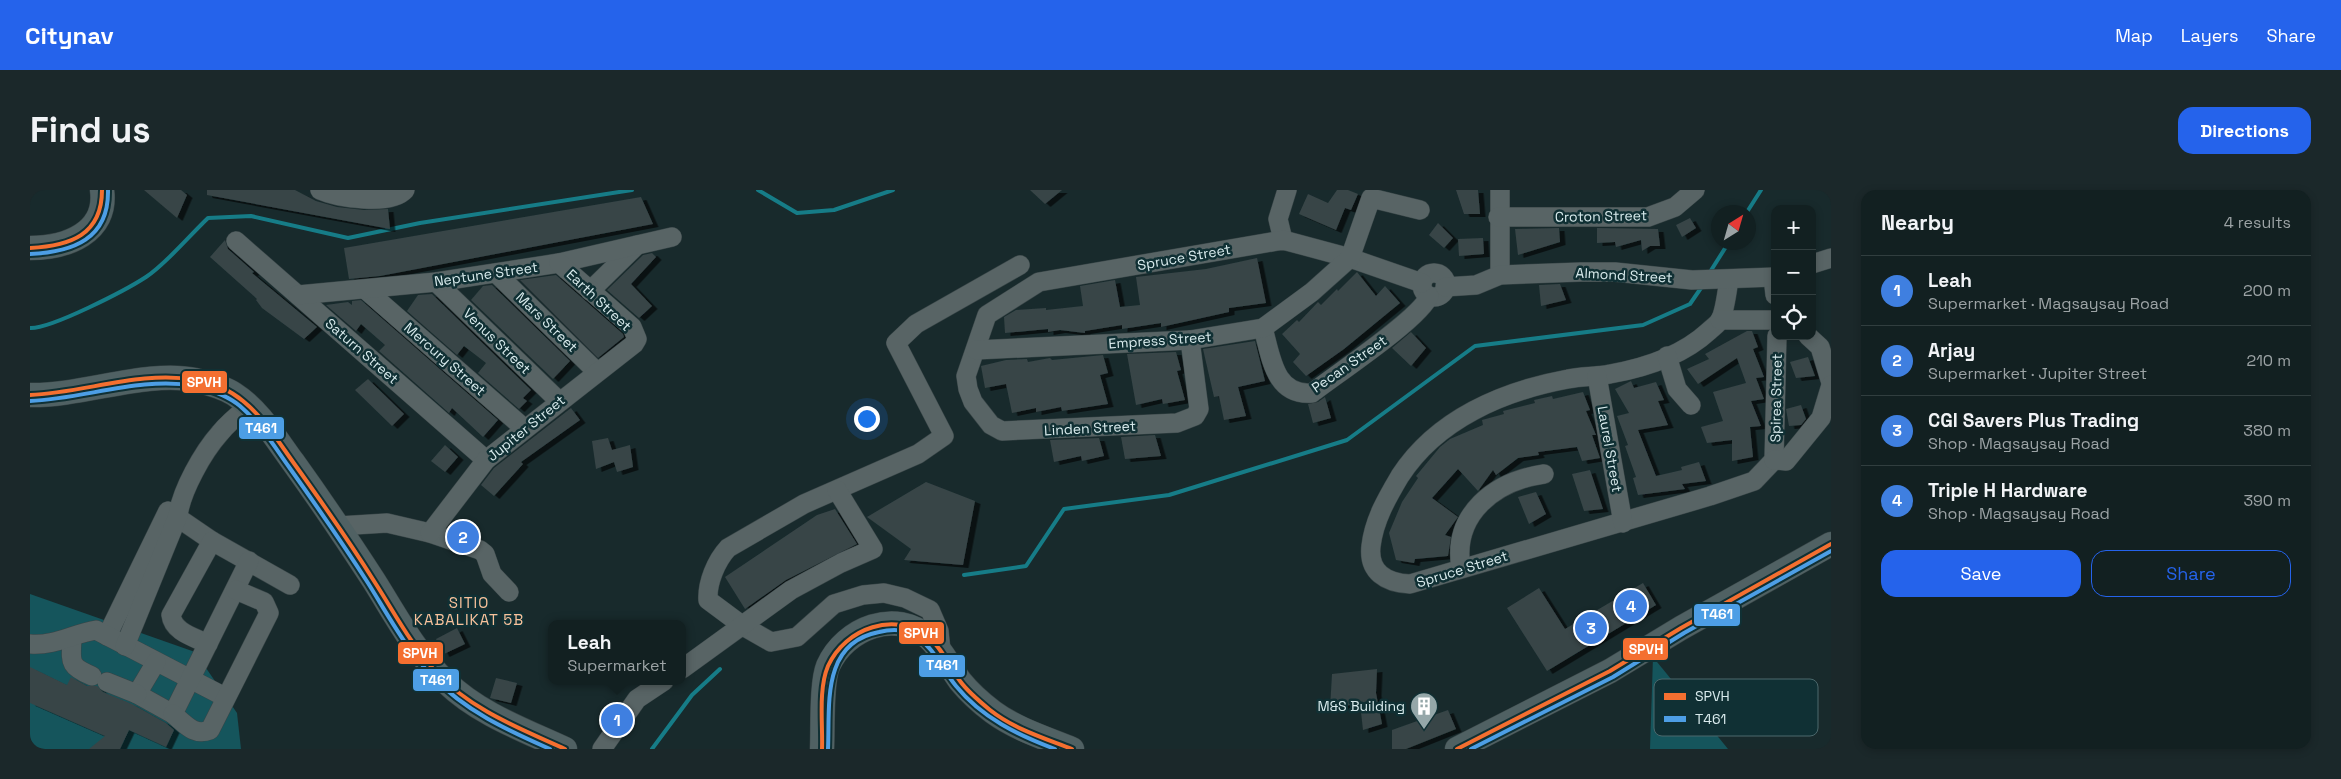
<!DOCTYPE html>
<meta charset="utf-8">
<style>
:root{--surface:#122021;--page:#1b282a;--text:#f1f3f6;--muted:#9ca3a5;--line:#313e3f;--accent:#2563eb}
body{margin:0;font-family:"Space Grotesk",sans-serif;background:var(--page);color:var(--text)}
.controls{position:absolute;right:15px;top:15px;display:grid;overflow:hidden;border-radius:10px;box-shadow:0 2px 8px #0003}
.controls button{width:45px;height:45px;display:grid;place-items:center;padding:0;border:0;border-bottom:1px solid var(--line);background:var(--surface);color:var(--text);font:25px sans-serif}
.compass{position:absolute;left:1681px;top:15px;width:45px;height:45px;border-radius:50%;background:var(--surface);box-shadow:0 2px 8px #0003;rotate:37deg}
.you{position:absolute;left:836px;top:228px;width:18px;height:18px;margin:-12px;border:4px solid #fff;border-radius:50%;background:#1a73e8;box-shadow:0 0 0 8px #1a73e833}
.badge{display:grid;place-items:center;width:32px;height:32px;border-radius:50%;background:var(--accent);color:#fff;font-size:16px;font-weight:700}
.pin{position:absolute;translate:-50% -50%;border:2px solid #fff;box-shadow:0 1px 5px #0006}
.popup{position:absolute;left:518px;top:430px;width:138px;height:65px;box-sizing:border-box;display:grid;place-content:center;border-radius:10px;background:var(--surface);filter:drop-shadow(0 1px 4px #0005);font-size:16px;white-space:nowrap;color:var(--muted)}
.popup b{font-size:19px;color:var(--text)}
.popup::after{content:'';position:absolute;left:50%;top:100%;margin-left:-10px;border:10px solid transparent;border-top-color:var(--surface)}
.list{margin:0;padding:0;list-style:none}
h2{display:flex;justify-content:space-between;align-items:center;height:65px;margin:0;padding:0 20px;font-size:21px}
h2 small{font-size:16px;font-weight:400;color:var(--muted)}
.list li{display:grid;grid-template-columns:32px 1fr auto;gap:15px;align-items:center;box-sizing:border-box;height:70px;padding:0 20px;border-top:1px solid var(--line)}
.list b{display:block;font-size:19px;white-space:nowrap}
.list p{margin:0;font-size:16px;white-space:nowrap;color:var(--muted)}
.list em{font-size:16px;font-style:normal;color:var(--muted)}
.actions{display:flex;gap:10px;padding:15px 20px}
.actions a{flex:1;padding:11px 0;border:1px solid var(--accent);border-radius:15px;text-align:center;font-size:18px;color:var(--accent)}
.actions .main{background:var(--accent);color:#fff}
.icon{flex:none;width:28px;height:28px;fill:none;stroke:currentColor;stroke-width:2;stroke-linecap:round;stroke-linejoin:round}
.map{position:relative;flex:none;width:1801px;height:559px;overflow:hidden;border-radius:15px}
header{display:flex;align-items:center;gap:30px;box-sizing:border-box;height:70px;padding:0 25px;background:var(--accent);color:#fff}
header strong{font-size:24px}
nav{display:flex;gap:28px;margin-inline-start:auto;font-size:18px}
.intro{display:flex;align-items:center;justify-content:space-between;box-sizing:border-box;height:120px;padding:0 30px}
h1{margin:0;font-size:35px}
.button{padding:12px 22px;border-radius:15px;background:var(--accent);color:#fff;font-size:18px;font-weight:700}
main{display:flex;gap:30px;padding:0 30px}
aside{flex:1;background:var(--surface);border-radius:15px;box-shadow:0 2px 8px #0003}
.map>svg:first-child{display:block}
</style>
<header>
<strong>Citynav</strong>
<nav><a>Map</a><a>Layers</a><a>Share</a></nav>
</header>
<div class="intro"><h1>Find us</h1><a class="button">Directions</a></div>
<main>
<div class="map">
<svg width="1801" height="559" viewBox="0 0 1801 559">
<defs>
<filter id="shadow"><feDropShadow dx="5.5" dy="3" stdDeviation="0" flood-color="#0009"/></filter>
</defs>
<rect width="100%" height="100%" fill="#182a2c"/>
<g fill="#15555c">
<polygon points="0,404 165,462 207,523 211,559 0,559"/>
<polygon points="1623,467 1698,559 1620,559"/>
</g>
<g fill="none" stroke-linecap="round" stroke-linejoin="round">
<g stroke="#167c87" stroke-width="4">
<polyline points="728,0 767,23 804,20 863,0"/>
<polyline points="1717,22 1731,0"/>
<polyline points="1680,82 1699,52"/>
<path d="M 0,138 C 21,139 96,100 116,87 C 136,74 160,45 178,28 L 221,26 L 318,48 L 390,33 L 602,0"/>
<polyline points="934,385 996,376 1034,319 1139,305 1317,250 1445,156 1613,135 1660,114 1673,95"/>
<polyline points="622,559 662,505 690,479"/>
</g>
</g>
<g fill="#374547" filter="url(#shadow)">
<polygon points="114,0 151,0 157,5 147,28"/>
<polygon points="177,0 265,0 286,11 307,17 334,20 358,19 360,39 177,5"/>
<polygon points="1000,0 1032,0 1015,14"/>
<polygon points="1307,0 1318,0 1328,4 1321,20 1315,18 1306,40 1269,24 1278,4 1298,13"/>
<polygon points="1426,0 1448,0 1450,24 1434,24"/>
<polygon points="611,7 623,34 350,86 319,89 314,58"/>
<polygon points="1660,28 1666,38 1652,47 1646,35"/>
<polygon points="1408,33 1423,48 1414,58 1399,45"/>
<polygon points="1529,38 1530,52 1488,65 1485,39"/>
<polygon points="1567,38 1628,39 1630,56 1620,56 1612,61 1611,50 1586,57 1585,52 1567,53"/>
<polygon points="1453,48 1454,64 1429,66 1428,49"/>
<polygon points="195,50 198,59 224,82 222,83 287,137 274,149 232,118 226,110 227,109 180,67"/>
<polygon points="622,63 626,67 601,94 622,116 609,128 577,100 613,65"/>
<polygon points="1227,68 1236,113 1199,118 1199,122 1131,137 1131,133 1092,139 1092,135 1055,141 1055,143 1030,140 1018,142 1018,139 975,143 974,127 986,120 1016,118 1016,120 1053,116 1050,96 1085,90 1090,117 1110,115 1106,87 1176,79"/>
<polygon points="1327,82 1346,106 1355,96 1370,113 1314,159 1276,186 1263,172 1270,164 1252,144 1267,130 1269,132 1288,112 1291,115 1307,99 1308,101"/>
<polygon points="526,85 593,144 594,147 568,168 490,90"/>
<polygon points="1530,94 1536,110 1511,116 1509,95"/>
<polygon points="462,95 540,171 523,189 441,110 453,96"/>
<polygon points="402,104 501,200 493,208 497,211 489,219 448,183 456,173 434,156 427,165 377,121 388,105"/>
<polygon points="331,110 468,230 453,247 422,218 419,223 349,161 355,155 331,134 326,141 296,115 318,112 322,115 322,111"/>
<polygon points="1717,141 1722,141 1728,157 1723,159 1734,187 1726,188 1734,209 1721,211 1731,236 1720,237 1723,267 1702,271 1702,250 1677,253 1671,237 1693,231 1683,202 1716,193 1707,168 1668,194 1657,179 1679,169 1675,164"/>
<polygon points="1381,142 1396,158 1381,176 1362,158"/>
<polygon points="1225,151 1235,191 1208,197 1216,226 1194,230 1189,206 1184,207 1173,159"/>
<polygon points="1146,162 1151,180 1147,181 1155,210 1133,214 1132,209 1106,215 1097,164"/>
<polygon points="1073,165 1078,183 1070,185 1078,214 1032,221 1031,217 1006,222 1006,218 982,223 976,194 955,198 951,176 976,170 997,169 998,172 1020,168 1022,170"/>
<polygon points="1778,167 1785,186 1766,188 1760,172"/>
<polygon points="338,189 374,224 362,236 325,200"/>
<polygon points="1601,191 1604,198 1626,192 1634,210 1628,211 1638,235 1608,240 1626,286 1652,280 1651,277 1669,272 1676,291 1652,294 1655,299 1608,305 1603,288 1606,287 1595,256 1598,255 1587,226 1599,223 1585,199"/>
<polygon points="1553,202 1560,220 1556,221 1566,245 1562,245 1570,268 1552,271 1547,257 1508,262 1509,265 1488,268 1466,285 1463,280 1448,301 1428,279 1402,308 1428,327 1415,345 1421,347 1418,366 1385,369 1384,373 1366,370 1359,343 1372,312 1388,288 1386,286 1410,257 1420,249 1453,235 1452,230 1474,224 1473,221 1505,213 1504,210 1522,206 1523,209"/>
<polygon points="1295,207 1301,228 1283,233 1278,214 1288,212"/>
<polygon points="1771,215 1776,229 1771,235 1759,236 1756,219"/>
<polygon points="541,218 550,230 491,272 493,274 464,306 451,295 464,278"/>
<polygon points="1125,245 1131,266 1095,269 1091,247"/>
<polygon points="578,248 582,260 600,255 603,277 587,282 584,272 566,279 562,251"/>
<polygon points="1069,248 1074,266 1052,271 1051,266 1024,272 1020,250"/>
<polygon points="415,255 428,267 415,282 401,271"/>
<polygon points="1560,280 1573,319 1554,321 1542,284"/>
<polygon points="896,292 945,311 933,375 874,370 881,359 837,327"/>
<polygon points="1506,302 1516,324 1499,334 1488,307"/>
<polygon points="805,319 827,354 756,390 715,419 695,387 787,325"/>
<polygon points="1613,393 1626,415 1517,481 1477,418 1509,398 1535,439"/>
<polygon points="427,438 435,454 414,464 406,449"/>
<polygon points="0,477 37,495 41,487 57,496 67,496 73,502 102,514 136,533 144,540 136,557 99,540 90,559 59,559 75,546 0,513"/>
<polygon points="1347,479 1346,503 1352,534 1333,540 1330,513 1300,519 1302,484"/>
<polygon points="466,488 487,493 481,513 460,508"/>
<polygon points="1418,520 1426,539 1376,559 1362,559 1362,540"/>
</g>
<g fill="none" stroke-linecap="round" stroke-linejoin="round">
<g stroke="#384547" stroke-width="20">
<g id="minor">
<path d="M 290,0 C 308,8 361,16 375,0"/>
<polyline points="1470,0 1470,85"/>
<polyline points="1468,27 1618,27 1645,17 1665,0"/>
<polyline points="1253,50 1248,29 1257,0"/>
<polyline points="206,51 456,270"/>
<polyline points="1782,74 1801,68"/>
<polyline points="466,83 567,182"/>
<circle cx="1404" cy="95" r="12"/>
<polyline points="1743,87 1745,105"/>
<path d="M 1699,90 C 1697,100 1695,122 1690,130 C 1688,134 1682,138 1679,141 C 1653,165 1614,178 1580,184 C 1566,187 1552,186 1538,189 C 1473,201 1407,229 1370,286 C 1357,308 1344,330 1341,356 C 1338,382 1356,393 1380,394 L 1680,306 L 1724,291 L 1744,270"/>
<polyline points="406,92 529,211"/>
<polyline points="1415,97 1446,95 1470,85 1551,82 1585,82 1662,90 1745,87"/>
<polyline points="336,100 495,239"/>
<polyline points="560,101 607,55"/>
<polyline points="268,105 406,92 529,73 642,47"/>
<polyline points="1690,130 1745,130"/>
<path d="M 1233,138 C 1241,166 1244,206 1282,203 C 1305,185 1391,128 1399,106"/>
<polyline points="1778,146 1790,157 1801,193"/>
<polyline points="1160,150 1169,219 1165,226 1147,233 972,241 961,235 943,212 938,199 936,186 957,125 1009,92 1253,50 1320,68 1392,93"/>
<polyline points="946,160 1160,150 1233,138 1282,102 1320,68 1341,8 1390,20"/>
<polyline points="1637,166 1647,199 1661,215"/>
<polyline points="1567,186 1593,333"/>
<polyline points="1744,270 1747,146"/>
<polyline points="1744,270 1756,271 1791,228 1801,195"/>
<polyline points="138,321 182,351"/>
<polyline points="308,336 357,333 400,343 450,360 455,364 462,384 479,402"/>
<polyline points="400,343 456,270 604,154 607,149 602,137 529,73"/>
<path d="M 1431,378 C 1422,324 1465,291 1514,284"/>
<polyline points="77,446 137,323"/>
<path d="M 42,448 C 41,472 38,476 62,486"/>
<path d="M 0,454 C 24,456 43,444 66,440 L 195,507"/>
<path d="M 178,454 C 164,447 143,442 141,425 L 182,351 L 260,395"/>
<path d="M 95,456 L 148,326 C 151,301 173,262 190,243 C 198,233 209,224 219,216"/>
<path d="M 911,461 L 909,441 L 900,420 L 875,408 L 854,403 L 833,405 L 804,414 L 767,447 L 741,452 L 713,436 L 678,410 C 677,393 686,371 698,358 L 774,314 L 888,264 L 914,246 L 866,153 L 886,134 L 990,75"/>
<polyline points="126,472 107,504 143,524 219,371"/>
<polyline points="652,479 761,400 811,373 843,359 807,300"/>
<polyline points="77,492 107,504"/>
<path d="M 143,524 C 156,535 164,546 180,540 L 239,423 L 234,412 L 206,400"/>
<polyline points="572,559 607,509 634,491"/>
</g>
</g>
<g stroke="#384547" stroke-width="25">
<g id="major">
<path d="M 0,58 C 36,58 78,43 72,0"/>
<path d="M 0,205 C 53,206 117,180 165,190 C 178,193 193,197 204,204 C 229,220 246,249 263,272 C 291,311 318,351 344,391 C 366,426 386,464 416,492 C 449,524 494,540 535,559"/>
<path d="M 792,559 C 793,539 791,493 798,476 C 815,438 866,418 899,448 C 912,460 919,476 930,491 C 939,502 951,513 963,522 C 986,539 1015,548 1042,559"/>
<polyline points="1427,559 1580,481 1651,438 1801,354"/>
</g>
</g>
<use href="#minor" stroke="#586465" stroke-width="19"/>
<use href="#major" stroke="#506163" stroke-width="24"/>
<g stroke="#103034" stroke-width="8">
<g id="bus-1">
<path d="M 0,58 C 40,56 72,45 72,0"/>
<path d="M 0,205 C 54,203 111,180 165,190 C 182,193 200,200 213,211 C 234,228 248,251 263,272 C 291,311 319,351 344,391 C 364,422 381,455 406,482 C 441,520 489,538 535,559"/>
<path d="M 792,559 C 793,534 788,500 798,476 C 815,438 866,420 899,448 C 913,459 919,477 930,491 C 938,502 949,511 960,520 C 984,539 1014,548 1042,559"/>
<polyline points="1427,559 1580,481 1651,438 1801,354"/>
</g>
</g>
<g stroke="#103034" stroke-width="8">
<g id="bus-2">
<path d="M 0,64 C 43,62 79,49 78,0"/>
<path d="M 0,211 C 54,209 111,186 165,196 C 181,200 197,205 210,216 C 230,233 244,256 259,277 C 286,315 313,354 338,393 C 358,425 376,459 402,486 C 435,521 477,540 520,559"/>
<path d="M 798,559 C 800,515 791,453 849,442 C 861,439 875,439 886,446 C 905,459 912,479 926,496 C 952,528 988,545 1025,559"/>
<polyline points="1441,559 1583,487 1654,443 1801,361"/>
</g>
</g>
<use href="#bus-1" stroke="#f46f30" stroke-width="4"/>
<use href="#bus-2" stroke="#4d9ee5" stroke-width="4"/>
</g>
<defs>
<g id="building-pin" transform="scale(1.4375)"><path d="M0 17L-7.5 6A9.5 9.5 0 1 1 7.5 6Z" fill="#95a7a9" stroke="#103034"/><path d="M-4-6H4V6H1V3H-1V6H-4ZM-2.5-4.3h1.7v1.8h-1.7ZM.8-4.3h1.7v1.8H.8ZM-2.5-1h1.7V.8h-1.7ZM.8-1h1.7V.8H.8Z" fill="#fff"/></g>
</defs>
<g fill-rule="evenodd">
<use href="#building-pin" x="1394" y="516"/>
</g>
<g text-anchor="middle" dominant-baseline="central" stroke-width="5" stroke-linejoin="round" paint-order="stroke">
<g font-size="14" fill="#d9ebed" stroke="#103034">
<text transform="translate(1571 26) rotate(-1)">Croton Street</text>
<text transform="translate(1154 67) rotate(-10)">Spruce Street</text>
<text transform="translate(456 84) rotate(-8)">Neptune Street</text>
<text transform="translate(1594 85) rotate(3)">Almond Street</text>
<text transform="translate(569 110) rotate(43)">Earth Street</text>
<text transform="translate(517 132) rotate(44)">Mars Street</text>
<text transform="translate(1130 150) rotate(-4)">Empress Street</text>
<text transform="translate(467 151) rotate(44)">Venus Street</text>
<text transform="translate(332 161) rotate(41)">Saturn Street</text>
<text transform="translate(415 169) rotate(41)">Mercury Street</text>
<text transform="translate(1319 174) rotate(-35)">Pecan Street</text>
<text transform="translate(1746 208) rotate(-89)">Spirea Street</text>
<text transform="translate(496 238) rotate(-39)">Jupiter Street</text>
<text transform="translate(1060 238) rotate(-3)">Linden Street</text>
<text transform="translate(1580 259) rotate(80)">Laurel Street</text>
<text transform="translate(1432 379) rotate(-17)">Spruce Street</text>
</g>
<g font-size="14" fill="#d9ebed" stroke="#103034" text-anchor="end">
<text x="1375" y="516">M&amp;S Building</text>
</g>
<g font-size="15" letter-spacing="1" fill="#f7c19b" stroke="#103034">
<text x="439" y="412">SITIO<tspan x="439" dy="17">KABALIKAT 5B</tspan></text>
</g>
</g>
<rect x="1624" y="489" width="164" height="57" rx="8" fill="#103034" stroke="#4c686c" stroke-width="1"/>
<rect x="1634" y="503" width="22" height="7" fill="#f46f30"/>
<rect x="1634" y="526" width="22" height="6" fill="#4d9ee5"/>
<g font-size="14" fill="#d9ebed">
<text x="1665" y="511">SPVH</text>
<text x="1665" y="534">T461</text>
</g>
<g stroke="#103034" stroke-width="2">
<rect x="151" y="180" width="47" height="24" rx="5" fill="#f46f30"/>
<rect x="208" y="226" width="47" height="24" rx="5" fill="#4d9ee5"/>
<rect x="1663" y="413" width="48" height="24" rx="5" fill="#4d9ee5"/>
<rect x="868" y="431" width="47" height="24" rx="5" fill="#f46f30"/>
<rect x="1592" y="447" width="47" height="24" rx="5" fill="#f46f30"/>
<rect x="367" y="451" width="47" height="24" rx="5" fill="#f46f30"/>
<rect x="888" y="464" width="48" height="24" rx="5" fill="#4d9ee5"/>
<rect x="382" y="478" width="48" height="24" rx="5" fill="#4d9ee5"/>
</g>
<g font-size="14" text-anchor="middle" font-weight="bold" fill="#fff">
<text x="174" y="197">SPVH</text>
<text x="231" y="243">T461</text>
<text x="1687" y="429">T461</text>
<text x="891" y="448">SPVH</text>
<text x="1616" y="464">SPVH</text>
<text x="390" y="468">SPVH</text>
<text x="912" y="480">T461</text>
<text x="406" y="495">T461</text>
</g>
</svg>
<div class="controls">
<button>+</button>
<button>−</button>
<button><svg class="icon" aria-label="locate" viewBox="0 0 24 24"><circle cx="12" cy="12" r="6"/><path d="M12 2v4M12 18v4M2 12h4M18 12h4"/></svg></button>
</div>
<svg class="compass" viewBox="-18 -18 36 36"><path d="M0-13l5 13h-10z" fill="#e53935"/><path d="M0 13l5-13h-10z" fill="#9ca3a5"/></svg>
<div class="you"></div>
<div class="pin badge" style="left:587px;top:530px;background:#3f7fe0">1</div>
<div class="popup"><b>Leah</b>Supermarket</div>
<div class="pin badge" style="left:433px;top:347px;background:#3f7fe0">2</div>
<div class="pin badge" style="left:1561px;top:438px;background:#3f7fe0">3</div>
<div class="pin badge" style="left:1601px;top:416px;background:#3f7fe0">4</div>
</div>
<aside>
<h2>Nearby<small>4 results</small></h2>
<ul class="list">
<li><span class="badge" style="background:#3f7fe0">1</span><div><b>Leah</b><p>Supermarket · Magsaysay Road</p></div><em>200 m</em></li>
<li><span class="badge" style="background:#3f7fe0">2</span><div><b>Arjay</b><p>Supermarket · Jupiter Street</p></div><em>210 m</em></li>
<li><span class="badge" style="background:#3f7fe0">3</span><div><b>CGI Savers Plus Trading</b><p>Shop · Magsaysay Road</p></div><em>380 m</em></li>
<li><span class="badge" style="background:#3f7fe0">4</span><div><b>Triple H Hardware</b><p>Shop · Magsaysay Road</p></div><em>390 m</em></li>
</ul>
<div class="actions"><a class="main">Save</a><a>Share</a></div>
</aside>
</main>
